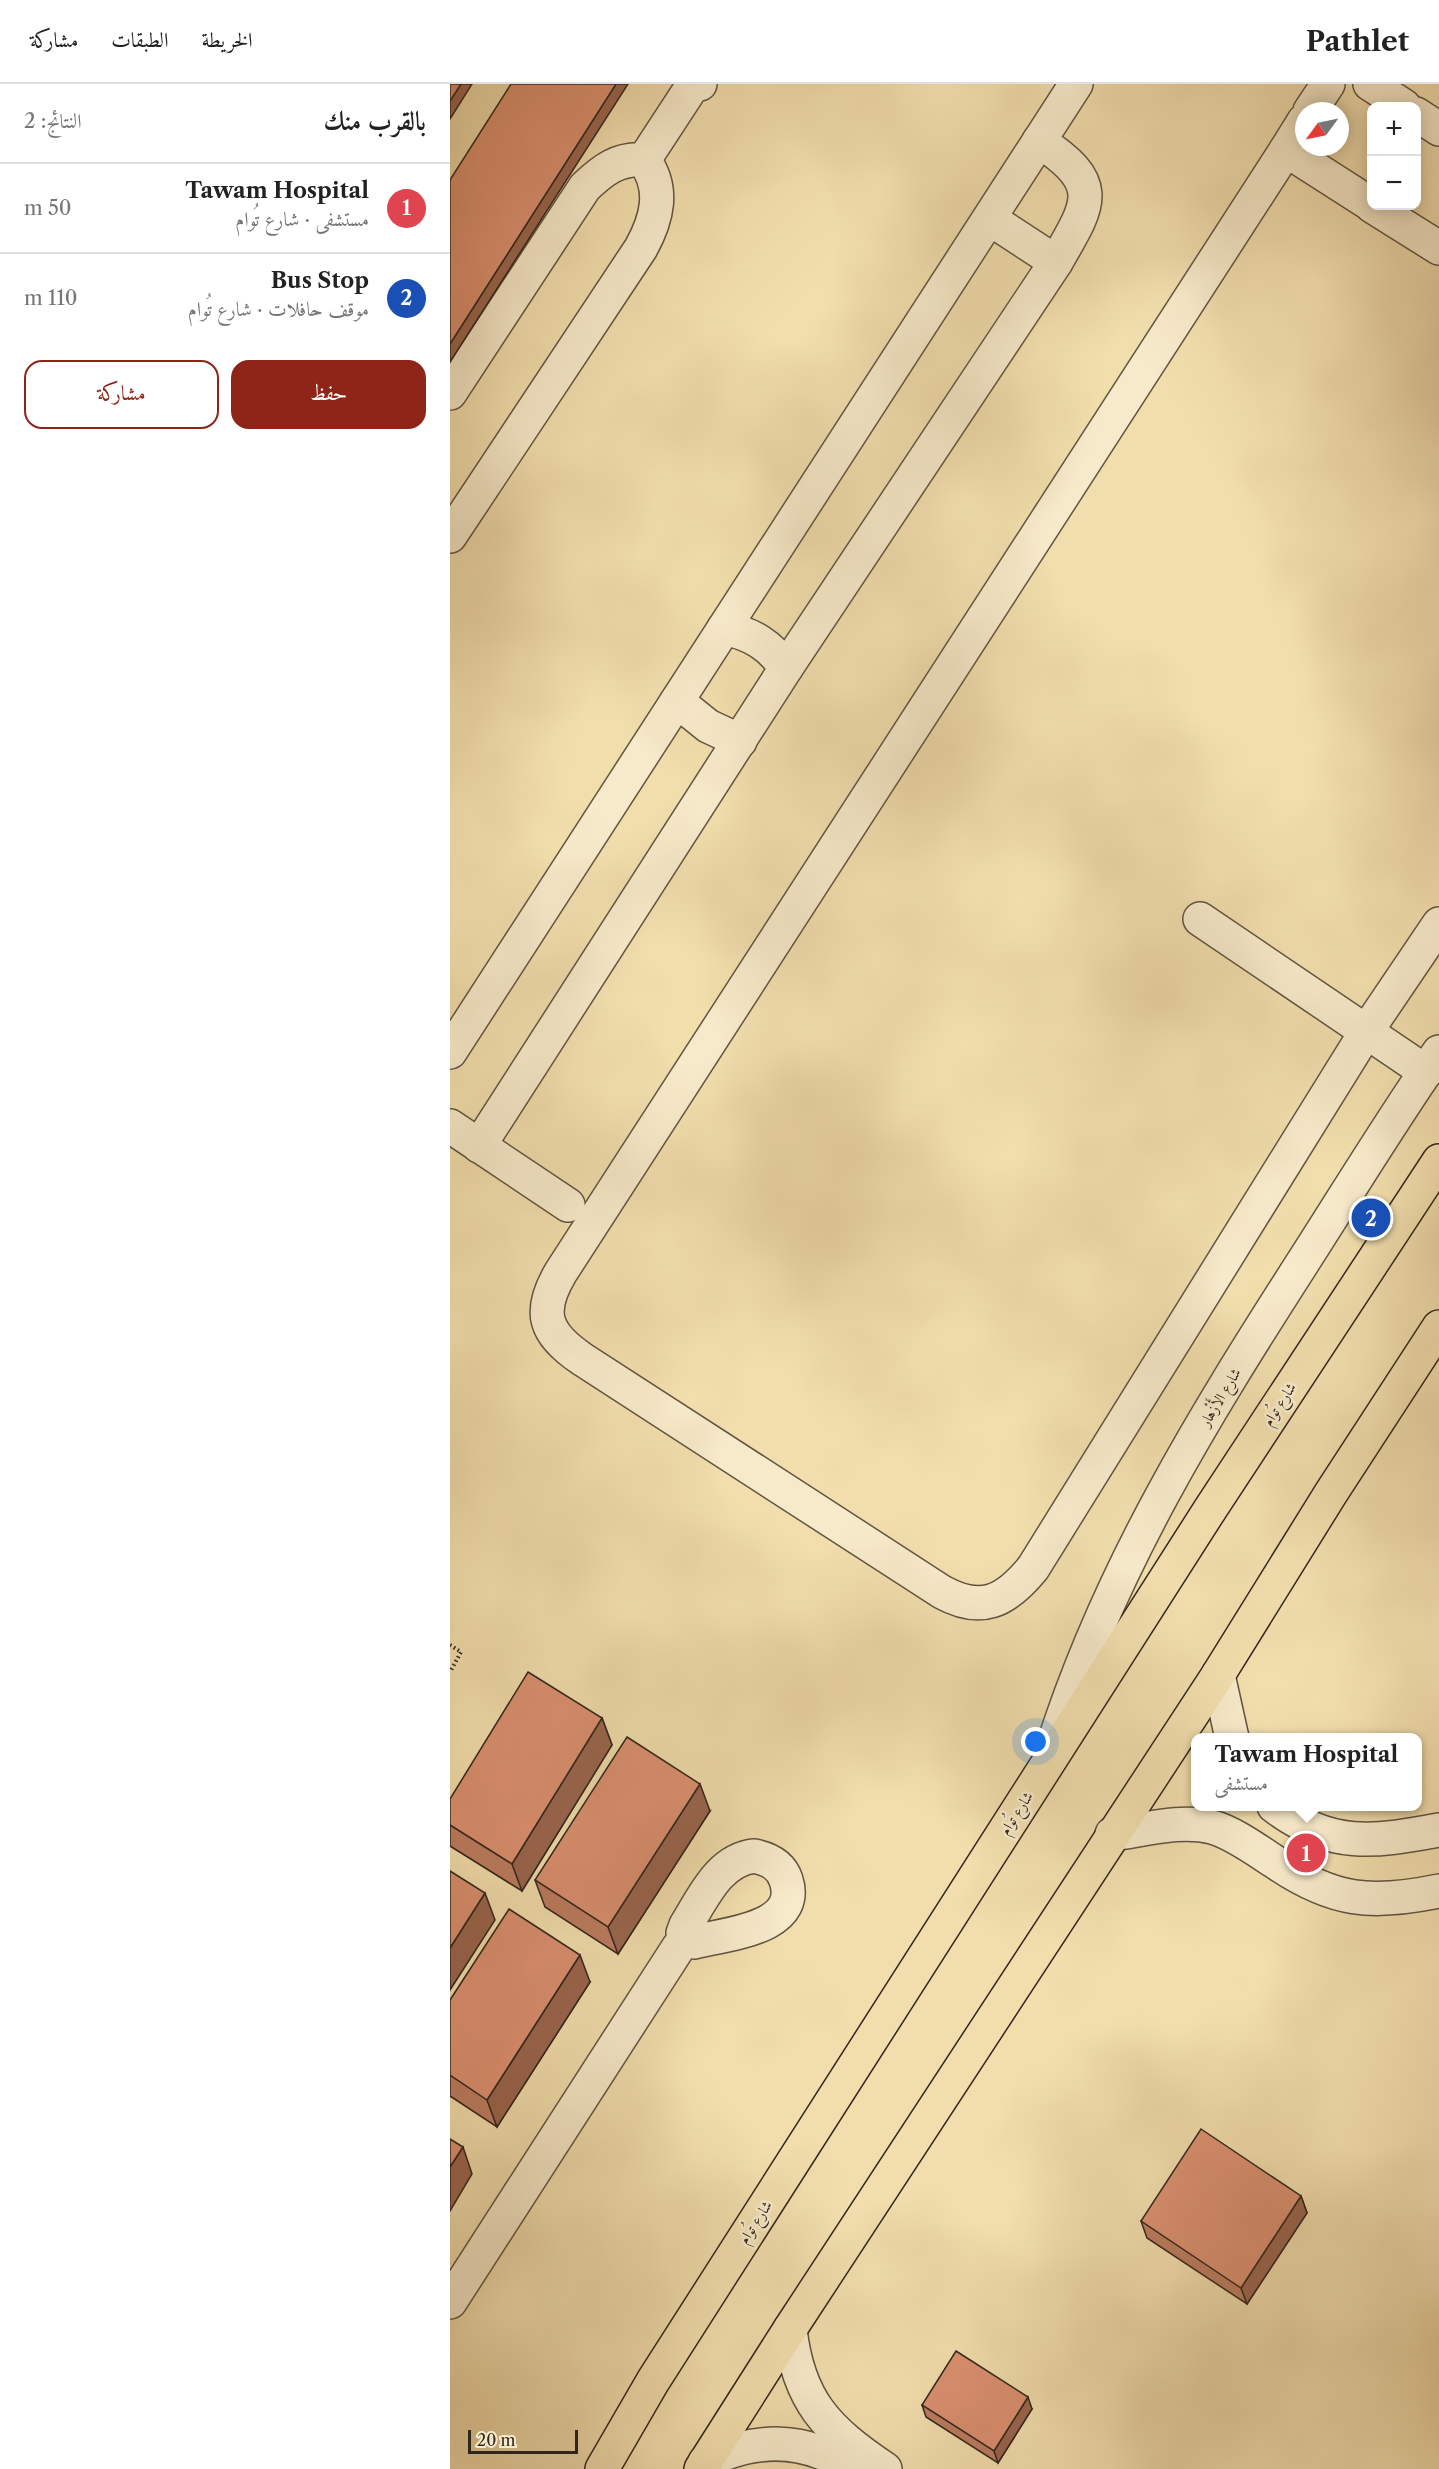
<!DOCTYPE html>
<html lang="ar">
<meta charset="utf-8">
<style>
:root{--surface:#fff;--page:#f2f2f2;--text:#222;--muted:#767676;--line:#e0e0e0;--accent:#8f2418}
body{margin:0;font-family:"Libre Caslon Text",Amiri,serif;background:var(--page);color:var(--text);direction:rtl}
.controls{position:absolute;right:18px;top:18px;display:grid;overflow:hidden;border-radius:12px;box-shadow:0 3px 15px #0003}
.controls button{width:54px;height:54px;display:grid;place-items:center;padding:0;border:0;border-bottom:2px solid var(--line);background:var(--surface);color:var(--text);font:30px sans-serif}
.compass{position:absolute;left:845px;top:18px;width:54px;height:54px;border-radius:50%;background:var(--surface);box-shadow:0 3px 15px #0003;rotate:237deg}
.scale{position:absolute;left:18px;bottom:15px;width:110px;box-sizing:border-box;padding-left:6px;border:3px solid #31261e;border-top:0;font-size:16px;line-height:21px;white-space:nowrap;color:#31261e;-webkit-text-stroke:4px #f7eaca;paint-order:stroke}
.you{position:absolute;left:586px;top:1658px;width:21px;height:21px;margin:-15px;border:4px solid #fff;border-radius:50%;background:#1a73e8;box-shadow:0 0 0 9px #1a73e833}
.badge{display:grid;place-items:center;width:39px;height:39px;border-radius:50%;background:var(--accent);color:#fff;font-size:20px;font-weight:700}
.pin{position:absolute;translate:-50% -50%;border:3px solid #fff;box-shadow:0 2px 6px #0006}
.popup{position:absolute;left:741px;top:1649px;width:231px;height:78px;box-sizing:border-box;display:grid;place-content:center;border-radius:12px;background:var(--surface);filter:drop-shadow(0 2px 4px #0005);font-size:20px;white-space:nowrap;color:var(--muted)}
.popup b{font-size:22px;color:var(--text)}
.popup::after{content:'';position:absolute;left:50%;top:100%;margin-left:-12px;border:12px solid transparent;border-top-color:var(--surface)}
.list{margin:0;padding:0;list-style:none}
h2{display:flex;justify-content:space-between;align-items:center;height:78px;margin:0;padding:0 24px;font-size:26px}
h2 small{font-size:20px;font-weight:400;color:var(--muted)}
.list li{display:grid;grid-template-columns:39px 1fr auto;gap:18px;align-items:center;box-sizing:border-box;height:90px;padding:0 24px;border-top:2px solid var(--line)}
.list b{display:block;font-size:22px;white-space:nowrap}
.list p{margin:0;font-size:20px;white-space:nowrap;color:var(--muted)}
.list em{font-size:20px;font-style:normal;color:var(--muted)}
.actions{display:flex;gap:12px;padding:18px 24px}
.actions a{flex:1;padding:14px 0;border:2px solid var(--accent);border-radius:18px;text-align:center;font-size:21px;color:var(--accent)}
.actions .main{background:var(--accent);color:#fff}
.map{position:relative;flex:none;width:989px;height:2385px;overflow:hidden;direction:ltr}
header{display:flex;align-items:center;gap:36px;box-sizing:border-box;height:84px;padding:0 30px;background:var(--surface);border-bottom:2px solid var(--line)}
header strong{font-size:28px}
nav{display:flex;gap:33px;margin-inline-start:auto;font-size:21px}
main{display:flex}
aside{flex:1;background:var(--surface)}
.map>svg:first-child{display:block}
</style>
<header>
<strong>Pathlet</strong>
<nav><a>الخريطة</a><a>الطبقات</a><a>مشاركة</a></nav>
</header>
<main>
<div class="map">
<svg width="989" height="2385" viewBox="0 0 989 2385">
<rect width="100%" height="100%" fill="#f2dead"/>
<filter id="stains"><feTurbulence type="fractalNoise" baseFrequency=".00333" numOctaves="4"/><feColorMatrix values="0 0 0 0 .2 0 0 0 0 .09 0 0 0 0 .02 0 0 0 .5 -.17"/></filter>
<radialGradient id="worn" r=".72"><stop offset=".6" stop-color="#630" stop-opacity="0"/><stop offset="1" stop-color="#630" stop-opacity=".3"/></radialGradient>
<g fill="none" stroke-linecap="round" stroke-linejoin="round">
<g stroke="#615442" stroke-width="36">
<g id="minor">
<polyline points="920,0 954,22"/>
<polyline points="860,27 878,0"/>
<polyline points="966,30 989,45"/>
<polyline points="836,66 854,37"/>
<polyline points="194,76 243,1 250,0"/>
<path d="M 922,121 L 836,66 L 111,1188 C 87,1228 94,1249 132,1275 L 492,1508 C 532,1530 556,1517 583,1484 L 916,948 L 989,840"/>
<polyline points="922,122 989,164"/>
<polyline points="540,135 606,178"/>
<path d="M 0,309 L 135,103 C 153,86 168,74 194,76 C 215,105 207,135 191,164 L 0,452"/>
<path d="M 274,544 C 302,550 320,561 336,584"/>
<polyline points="227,617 258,642 290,657"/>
<polyline points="750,835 976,988"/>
<polyline points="0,968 626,0"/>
<polyline points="0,1042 118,1121"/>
<path d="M 29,1062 L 336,584 L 606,178 C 640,119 655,100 589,57"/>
<polyline points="768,1591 782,1654"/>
<path d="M 603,1662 C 660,1484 753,1334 853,1178 C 898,1108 941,1037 989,968"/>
<path d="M 824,1722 C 880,1765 925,1758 989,1746"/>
<path d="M 662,1750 C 694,1746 730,1735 762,1743 C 782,1748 808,1767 825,1778 C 883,1818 922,1821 989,1807"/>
<path d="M 304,1772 C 319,1775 331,1781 336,1796 C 352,1845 275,1850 244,1858 L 236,1855 L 233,1849 L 236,1841 C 253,1814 269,1776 304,1772 Z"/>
<polyline points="0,2218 228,1864 236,1855"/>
<path d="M 340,2245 C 348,2317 377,2346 435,2385"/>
<path d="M 255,2378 C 305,2353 356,2353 402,2385"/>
</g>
</g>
<g stroke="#31261e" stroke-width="36">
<g id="major">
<polyline points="152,2385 203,2297 761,1424 989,1077"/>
<polyline points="251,2385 340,2245 768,1591 881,1409 989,1243"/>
</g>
</g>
<polyline stroke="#31261e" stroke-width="4" stroke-dasharray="1.5 3" stroke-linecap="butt" points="0,1561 11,1568 0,1588"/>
<use href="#minor" stroke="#f7eaca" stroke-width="33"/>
<use href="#major" stroke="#f2dead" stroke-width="33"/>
</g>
<g fill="#bc7c60" stroke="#31261e" stroke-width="1.5">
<polygon points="152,1634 162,1661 72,1807 0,1762 0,1715"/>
<polygon points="260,1727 168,1870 95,1823 85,1796"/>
<polygon points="140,1898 47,2043 0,2012 0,1916"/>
<polygon points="851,2112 857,2129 797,2220 697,2154 691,2137"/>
<polygon points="472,2321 582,2325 548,2379 476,2333"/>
</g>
<g fill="#99654e" stroke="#31261e" stroke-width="1.5">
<polygon points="11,0 22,0 0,35 0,17"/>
<polygon points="166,0 178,0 0,278 0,260"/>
<polygon points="152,1634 162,1661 72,1807 62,1780"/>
<polygon points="250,1700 260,1727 168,1870 158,1843"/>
<polygon points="35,1809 45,1836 0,1906 0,1864"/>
<polygon points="130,1871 140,1898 47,2043 37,2016"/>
<polygon points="13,2063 22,2090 0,2127 0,2083"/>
<polygon points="851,2112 857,2129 797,2220 791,2204"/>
<polygon points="578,2313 582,2325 548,2379 544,2367"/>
</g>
<g fill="#db9070" stroke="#31261e" stroke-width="1.5">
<polygon points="0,0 11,0 0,17"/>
<polygon points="61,0 166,0 0,260 0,96"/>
<polygon points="78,1588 152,1634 62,1780 0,1741 0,1715"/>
<polygon points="177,1653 250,1700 158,1843 85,1796"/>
<polygon points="0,1787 35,1809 0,1864"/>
<polygon points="59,1825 130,1871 37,2016 0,1991 0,1916"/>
<polygon points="751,2045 851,2112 791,2204 691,2137"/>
<polygon points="0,2055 13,2063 0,2083"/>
<polygon points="506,2267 578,2313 544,2367 472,2321"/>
</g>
<g text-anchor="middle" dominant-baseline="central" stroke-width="5" stroke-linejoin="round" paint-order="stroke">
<g font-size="15" fill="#31261e" stroke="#f7eaca">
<text transform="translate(770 1313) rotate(-59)">شارع الأَزْهار</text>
<text transform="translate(829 1320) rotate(-57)">شارع تُوام</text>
<text transform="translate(566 1729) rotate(-57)">شارع تُوام</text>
<text transform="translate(305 2138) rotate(-57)">شارع تُوام</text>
</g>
</g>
<rect width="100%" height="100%" filter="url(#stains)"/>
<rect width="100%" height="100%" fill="url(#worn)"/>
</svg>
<div class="controls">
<button>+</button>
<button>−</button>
</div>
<svg class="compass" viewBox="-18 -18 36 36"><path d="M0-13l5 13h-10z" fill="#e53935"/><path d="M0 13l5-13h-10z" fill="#767676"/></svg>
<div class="scale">20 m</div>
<div class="you"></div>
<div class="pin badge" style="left:856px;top:1769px;background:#e0444e">1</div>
<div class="popup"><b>Tawam Hospital</b>مستشفى</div>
<div class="pin badge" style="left:921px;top:1134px;background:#1a4fb4">2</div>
</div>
<aside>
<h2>بالقرب منك<small>النتائج: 2</small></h2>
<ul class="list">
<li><span class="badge" style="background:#e0444e">1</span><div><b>Tawam Hospital</b><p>مستشفى · شارع تُوام</p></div><em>50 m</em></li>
<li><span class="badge" style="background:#1a4fb4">2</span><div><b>Bus Stop</b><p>موقف حافلات · شارع تُوام</p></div><em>110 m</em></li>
</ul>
<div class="actions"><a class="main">حفظ</a><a>مشاركة</a></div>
</aside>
</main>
